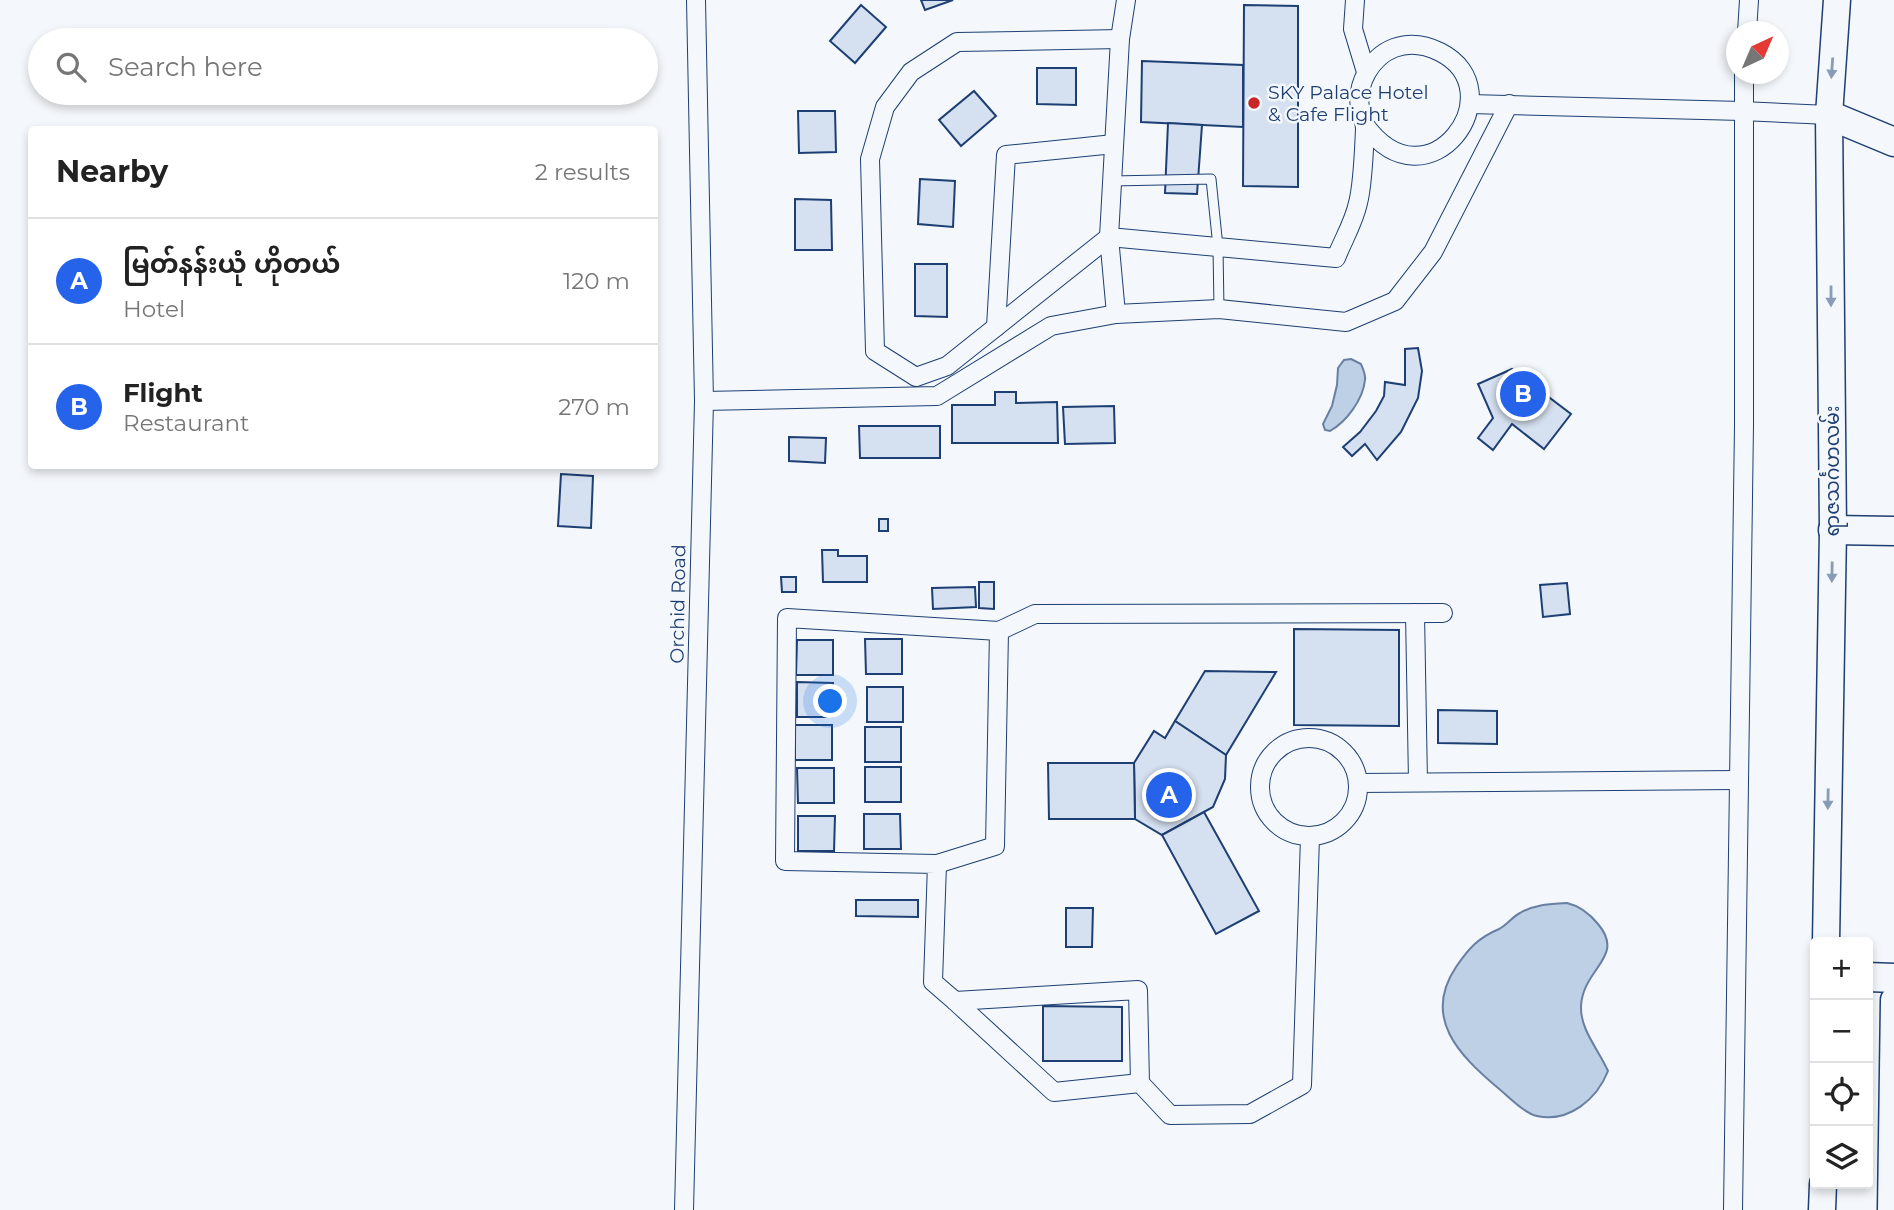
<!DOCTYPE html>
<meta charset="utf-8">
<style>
:root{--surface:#fff;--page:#f2f2f2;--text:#222;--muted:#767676;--line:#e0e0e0;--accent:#2563eb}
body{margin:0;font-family:Montserrat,"Noto Sans Myanmar",sans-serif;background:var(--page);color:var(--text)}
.controls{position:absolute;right:21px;bottom:21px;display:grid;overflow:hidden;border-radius:7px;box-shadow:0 4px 10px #0003}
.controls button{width:63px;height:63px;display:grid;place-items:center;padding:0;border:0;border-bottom:2px solid var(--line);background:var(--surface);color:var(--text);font:35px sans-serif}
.compass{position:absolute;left:1726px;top:21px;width:63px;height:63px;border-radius:50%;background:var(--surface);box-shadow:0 4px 10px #0003;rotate:44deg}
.you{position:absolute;left:831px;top:702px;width:24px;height:24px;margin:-18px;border:5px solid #fff;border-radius:50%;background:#1a73e8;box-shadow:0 0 0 10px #1a73e833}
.badge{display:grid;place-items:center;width:46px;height:46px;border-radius:50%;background:var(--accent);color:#fff;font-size:23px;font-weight:700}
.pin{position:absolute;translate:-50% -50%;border:4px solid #fff;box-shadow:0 2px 7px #0006}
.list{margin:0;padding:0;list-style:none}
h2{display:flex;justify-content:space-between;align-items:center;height:91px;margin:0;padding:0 28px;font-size:30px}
h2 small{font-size:23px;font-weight:400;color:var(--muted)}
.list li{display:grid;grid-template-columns:46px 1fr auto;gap:21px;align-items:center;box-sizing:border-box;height:126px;padding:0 28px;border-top:2px solid var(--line)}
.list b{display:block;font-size:26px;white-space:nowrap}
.list p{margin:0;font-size:23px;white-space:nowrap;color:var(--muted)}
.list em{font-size:23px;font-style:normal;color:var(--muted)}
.icon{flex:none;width:38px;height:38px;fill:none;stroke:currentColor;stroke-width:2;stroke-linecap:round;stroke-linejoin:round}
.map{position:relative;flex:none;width:1894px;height:1210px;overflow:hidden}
.search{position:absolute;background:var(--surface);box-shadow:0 4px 10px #0003;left:28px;top:28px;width:630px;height:77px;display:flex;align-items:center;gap:18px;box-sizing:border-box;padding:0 24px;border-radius:38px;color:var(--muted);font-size:26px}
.panel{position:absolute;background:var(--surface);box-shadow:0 4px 10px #0003;left:28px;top:126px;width:630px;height:343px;border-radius:7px}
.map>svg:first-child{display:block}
</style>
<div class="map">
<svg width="1894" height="1210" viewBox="0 0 1894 1210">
<rect width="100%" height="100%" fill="#f4f7fb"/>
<g fill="#bed0e5" stroke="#687fa3" stroke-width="2">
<path d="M 1351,359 L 1361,364 C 1363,369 1366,375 1365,380 C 1363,400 1346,422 1330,431 L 1325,430 L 1323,424 L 1332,406 L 1337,385 L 1338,368 L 1344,360 Z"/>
<path d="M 1567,903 C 1580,906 1589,913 1598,924 C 1626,957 1583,968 1581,1006 C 1580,1030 1599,1050 1608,1071 C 1597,1099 1569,1123 1537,1116 C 1524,1113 1509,1097 1498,1088 C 1459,1055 1422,1018 1456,967 C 1469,948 1478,938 1499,929 C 1507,925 1512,917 1520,913 C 1535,904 1551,904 1567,903 Z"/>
</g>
<g fill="#d5e0f0" stroke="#1d3f73" stroke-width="2">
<polygon points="921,0 953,0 925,10"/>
<polygon points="861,5 886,27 855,63 830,41"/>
<polygon points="1244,5 1298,6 1298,187 1243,186"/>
<polygon points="1142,61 1243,65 1243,127 1141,122"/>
<polygon points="1037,68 1076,68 1076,105 1037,104"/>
<polygon points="974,91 996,116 961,146 939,120"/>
<polygon points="798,111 835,111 836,152 799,153"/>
<polygon points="1168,123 1202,125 1197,194 1165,193"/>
<polygon points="920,179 955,181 953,227 918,224"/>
<polygon points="795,199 831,200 832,250 795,250"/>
<polygon points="915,264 947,264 947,317 915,316"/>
<polygon points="1418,348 1422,371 1418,398 1401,432 1377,460 1365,444 1352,456 1343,447 1360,432 1376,411 1384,396 1385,382 1405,385 1405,349"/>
<polygon points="1512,369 1571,414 1544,449 1512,424 1493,450 1478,438 1493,418 1478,384"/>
<polygon points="995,392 1016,392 1016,403 1057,402 1058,443 952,443 952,405 995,405"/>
<polygon points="1114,406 1115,443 1065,444 1063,407"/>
<polygon points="859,426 940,426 940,458 860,458"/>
<polygon points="789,437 826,438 825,463 789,461"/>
<polygon points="561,474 593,476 591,528 558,526"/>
<rect x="879" y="519" width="9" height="12"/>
<polygon points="822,550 838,550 838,556 867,556 867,582 823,582"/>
<polygon points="781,577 796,577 796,592 782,592"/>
<polygon points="979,582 994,582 994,609 979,608"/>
<polygon points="1567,583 1570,614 1543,617 1540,585"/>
<polygon points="975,587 976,607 933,609 932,588"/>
<polygon points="1294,629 1399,630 1399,726 1294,725"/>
<polygon points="865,639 902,639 902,674 866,674"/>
<polygon points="797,640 833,640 833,675 796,675"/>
<polygon points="1205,671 1276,672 1226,755 1175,721"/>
<polygon points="797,682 833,683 833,717 797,717"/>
<rect x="867" y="687" width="36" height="35"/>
<polygon points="1438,710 1497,711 1497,744 1438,743"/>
<polygon points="1175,721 1226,755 1225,779 1213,807 1162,835 1135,819 1134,763 1154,731 1165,738"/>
<rect x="795" y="725" width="37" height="35"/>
<rect x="865" y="727" width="36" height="35"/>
<polygon points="1048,763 1134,763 1135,819 1049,819"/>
<rect x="865" y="767" width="36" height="35"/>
<polygon points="797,768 834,768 834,803 798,803"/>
<polygon points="1204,812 1259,911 1216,934 1162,835"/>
<polygon points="864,814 900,814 901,849 864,849"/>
<polygon points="798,816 835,816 834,851 798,851"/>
<polygon points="856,900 918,900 918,917 856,916"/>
<polygon points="1066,908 1093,908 1092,947 1066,947"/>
<polygon points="1043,1006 1122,1007 1122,1061 1043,1061"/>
</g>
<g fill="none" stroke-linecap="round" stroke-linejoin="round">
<g stroke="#1d3f73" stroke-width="11">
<polyline id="service" points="1112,181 1211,179 1218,247 1219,309"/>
</g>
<g stroke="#1d3f73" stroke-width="20">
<g id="minor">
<path d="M 1126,0 L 1120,39 L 1109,237 L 1336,258 C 1343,240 1354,222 1358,203 C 1363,184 1364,150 1365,129 C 1365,121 1361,116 1360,108 C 1356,84 1371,57 1394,48 C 1410,42 1426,45 1440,52 C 1517,91 1428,212 1365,125"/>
<polyline points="1355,0 1353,29 1366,72"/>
<polyline points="1747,32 1749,0"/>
<polyline points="1470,104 1742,111 1829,115"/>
<polyline points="1109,237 947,366 916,377 875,351 870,159 885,107 911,72 957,42 1120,39"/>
<polyline points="1116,314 1219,309 1346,322 1395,301 1433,252 1509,104"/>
<polyline points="996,327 1006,155 1114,144"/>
<polyline points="704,401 937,396 1051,326 1116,314 1109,237"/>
<polyline points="1415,613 1418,782"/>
<circle cx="1309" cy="787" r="49"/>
<polyline points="1358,783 1737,780"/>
<polyline points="1310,837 1302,1085 1250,1114 1170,1115 1140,1083 1138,990 955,1001 933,982 937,864 785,861 787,618 999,631 1035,614 1443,613"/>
<polyline points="937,864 995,846 999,631"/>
<polyline points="955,1001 1054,1092 1140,1083"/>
<polyline points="684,1210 704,401 696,0"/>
<polyline points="1733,1210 1744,425 1744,74"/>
</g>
</g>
<g stroke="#1d3f73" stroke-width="29">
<g id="primary">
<polyline points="1826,942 1833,530 1829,115 1837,0"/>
<polyline points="1822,1210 1823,1184"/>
<polyline points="1891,1210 1894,1000"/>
</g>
</g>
<g stroke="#1d3f73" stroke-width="31">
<g id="trunk">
<polyline points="1829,115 1894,142"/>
<polyline points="1833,530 1894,531"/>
<polyline points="1868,977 1894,978"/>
</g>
</g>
<use href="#service" stroke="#f4f7fb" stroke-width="9"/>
<use href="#minor" stroke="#f4f7fb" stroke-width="18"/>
<use href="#primary" stroke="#f4f7fb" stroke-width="26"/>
<use href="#trunk" stroke="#f4f7fb" stroke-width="28"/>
</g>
<defs><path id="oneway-solid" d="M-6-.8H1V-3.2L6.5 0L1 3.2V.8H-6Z" transform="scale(1.75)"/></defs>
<g fill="#889bb7">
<use href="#oneway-solid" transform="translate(1832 68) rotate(94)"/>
<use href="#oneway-solid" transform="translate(1831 296) rotate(90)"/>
<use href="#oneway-solid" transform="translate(1832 572) rotate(91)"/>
<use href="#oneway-solid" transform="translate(1828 799) rotate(91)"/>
</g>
<circle fill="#c62828" stroke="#f4f7fb" stroke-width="2.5" cx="1254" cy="103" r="7"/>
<g text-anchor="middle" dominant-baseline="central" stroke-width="5" stroke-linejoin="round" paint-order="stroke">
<g font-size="19" fill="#1d3f73" stroke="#f4f7fb" text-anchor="start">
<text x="1268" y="92">SKY Palace Hotel<tspan x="1268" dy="22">&amp; Cafe Flight</tspan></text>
</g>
<g font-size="19" fill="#1d3f73" stroke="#f4f7fb">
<text transform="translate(1832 471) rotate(-90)">ရာဇသင်္ဂဟလမ်း</text>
<text transform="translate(678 604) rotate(-89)">Orchid Road</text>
</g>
</g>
</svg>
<div class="controls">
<button>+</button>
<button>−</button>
<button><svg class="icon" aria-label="locate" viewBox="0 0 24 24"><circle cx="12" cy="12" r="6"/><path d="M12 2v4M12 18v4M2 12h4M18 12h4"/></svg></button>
<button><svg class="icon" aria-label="layers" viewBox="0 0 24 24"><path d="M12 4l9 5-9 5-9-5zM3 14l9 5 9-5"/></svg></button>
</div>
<svg class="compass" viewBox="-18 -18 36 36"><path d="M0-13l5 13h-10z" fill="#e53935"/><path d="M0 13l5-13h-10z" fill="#767676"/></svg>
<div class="you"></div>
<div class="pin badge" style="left:1169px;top:795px">A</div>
<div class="pin badge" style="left:1523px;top:394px">B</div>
<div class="search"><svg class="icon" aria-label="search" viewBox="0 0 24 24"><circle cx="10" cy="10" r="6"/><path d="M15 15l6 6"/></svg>Search here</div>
<section class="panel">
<h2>Nearby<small>2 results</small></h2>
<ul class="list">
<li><span class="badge">A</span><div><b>မြတ်နန်းယုံ ဟိုတယ်</b><p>Hotel</p></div><em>120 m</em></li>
<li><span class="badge">B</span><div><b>Flight</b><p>Restaurant</p></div><em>270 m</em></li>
</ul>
</section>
</div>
